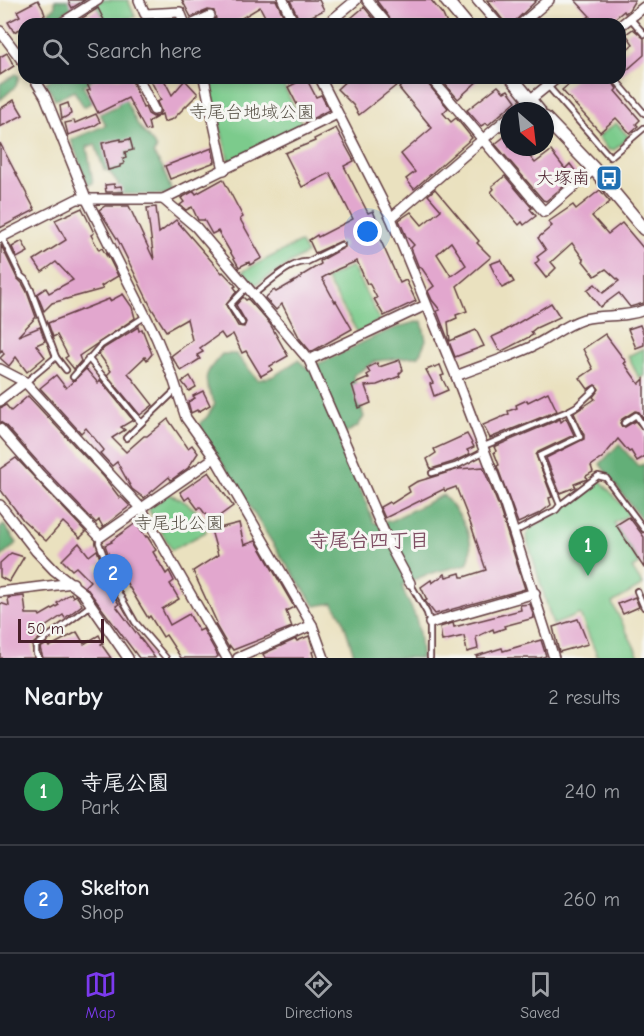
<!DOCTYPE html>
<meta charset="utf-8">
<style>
:root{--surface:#171b24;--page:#242831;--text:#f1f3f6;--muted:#9ea1a6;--line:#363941;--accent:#7c3aed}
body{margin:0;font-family:"Comic Neue","Klee One",sans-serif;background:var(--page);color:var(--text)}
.compass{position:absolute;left:500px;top:102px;width:54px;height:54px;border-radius:50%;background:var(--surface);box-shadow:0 3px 9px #0003;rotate:152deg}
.scale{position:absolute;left:18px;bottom:15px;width:86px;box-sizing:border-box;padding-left:6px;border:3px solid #4a1f2b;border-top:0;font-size:16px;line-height:21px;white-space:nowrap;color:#4a1f2b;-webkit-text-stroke:4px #f6f6f2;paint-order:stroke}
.you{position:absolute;left:368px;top:232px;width:21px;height:21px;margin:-15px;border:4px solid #fff;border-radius:50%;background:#1a73e8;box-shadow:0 0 0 9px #1a73e833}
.badge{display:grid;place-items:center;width:39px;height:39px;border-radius:50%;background:var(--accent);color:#fff;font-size:20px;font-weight:700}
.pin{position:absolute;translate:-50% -50px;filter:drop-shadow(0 2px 3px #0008)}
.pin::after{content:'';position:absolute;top:32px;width:21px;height:18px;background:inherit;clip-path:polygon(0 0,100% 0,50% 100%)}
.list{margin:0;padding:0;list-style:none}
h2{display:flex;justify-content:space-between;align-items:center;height:78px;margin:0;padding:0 24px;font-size:26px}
h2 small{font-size:20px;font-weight:400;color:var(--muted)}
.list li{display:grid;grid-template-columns:39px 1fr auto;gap:18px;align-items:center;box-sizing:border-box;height:108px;padding:0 24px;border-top:2px solid var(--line)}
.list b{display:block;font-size:22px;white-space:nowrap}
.list p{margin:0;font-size:20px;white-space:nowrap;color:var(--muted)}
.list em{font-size:20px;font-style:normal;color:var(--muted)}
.icon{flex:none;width:33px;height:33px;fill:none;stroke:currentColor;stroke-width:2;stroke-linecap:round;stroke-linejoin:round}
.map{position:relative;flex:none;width:644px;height:658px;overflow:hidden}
.search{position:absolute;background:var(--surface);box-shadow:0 3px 9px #0003;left:18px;right:18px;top:18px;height:66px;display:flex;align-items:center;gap:15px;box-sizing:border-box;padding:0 21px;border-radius:18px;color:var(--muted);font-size:22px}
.sheet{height:294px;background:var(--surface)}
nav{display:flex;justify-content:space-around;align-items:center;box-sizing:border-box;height:84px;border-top:2px solid var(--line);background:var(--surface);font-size:16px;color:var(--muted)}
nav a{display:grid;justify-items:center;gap:3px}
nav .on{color:var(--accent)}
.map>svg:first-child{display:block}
</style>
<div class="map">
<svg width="644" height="658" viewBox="0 0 644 658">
<rect width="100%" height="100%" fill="#f6f6f2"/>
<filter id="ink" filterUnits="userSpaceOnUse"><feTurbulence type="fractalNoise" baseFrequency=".0167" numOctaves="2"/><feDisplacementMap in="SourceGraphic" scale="12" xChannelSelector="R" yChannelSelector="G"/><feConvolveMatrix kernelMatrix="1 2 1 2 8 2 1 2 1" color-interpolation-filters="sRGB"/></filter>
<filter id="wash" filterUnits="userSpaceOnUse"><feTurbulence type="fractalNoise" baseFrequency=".008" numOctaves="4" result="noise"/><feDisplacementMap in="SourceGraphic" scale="24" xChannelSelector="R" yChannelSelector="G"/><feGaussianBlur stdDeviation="1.35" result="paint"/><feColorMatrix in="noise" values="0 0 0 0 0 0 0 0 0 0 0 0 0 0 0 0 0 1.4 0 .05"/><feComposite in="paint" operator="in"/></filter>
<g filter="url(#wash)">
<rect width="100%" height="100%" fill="#eae1bf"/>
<g fill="#7bcb8c" stroke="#62755c" stroke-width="1.5">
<polygon points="102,0 128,0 135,17 108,23 95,4"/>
<polygon points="208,78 280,78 303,125 229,162"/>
<polygon points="616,123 629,137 614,150 608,150 598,137"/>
<polygon points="300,242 307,253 255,285 243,271"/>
<polygon points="352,266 380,320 358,333 326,279"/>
<polygon points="644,348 644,376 639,378 628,356"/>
<polygon points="600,480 630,514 614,523 640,564 632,568 643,585 612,603 640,658 598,658 580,614 553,625 526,536 530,528 566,507"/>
<path d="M 169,494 C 184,500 206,513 206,532 L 172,550 L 149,510 L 150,508 Z"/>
</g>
<g fill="#64af78" stroke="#576752" stroke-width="1.5">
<polygon points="55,0 88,0 66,11 57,19 49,18 46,15 55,7"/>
<polygon points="16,74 19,76 16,86 0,100 0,84"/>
<polygon points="53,78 94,78 83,86 92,102 84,107 74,91 55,100 46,82"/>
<polygon points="122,93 138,125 157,148 153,154 163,168 172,192 162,195 117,194 118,183 109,171 104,170 95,144 87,147 93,183 88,185 71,140 106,125 100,114 119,105 116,97"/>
<path d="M 422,321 L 426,340 L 419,356 L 376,361 L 354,375 L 356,390 L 364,417 L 357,427 L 339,436 L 374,523 L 390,521 L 443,495 C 459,512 479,540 467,564 L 428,574 L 402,585 C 404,596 411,605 415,616 C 421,632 419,642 422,658 L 355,658 L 342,617 L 333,603 L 315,606 L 280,555 L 205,436 L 200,423 L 207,417 L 215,404 C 202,377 203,376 222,354 L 236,354 L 258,380 L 274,376 L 298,360 L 307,368 C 347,354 380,328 422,321 Z"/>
<polygon points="619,444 638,466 644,464 644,523 600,464"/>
<polygon points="4,525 17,543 0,558 0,528"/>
</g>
<g id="blocks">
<g fill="#e2a7ce" fill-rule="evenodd">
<polygon points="38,0 43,9 45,15 41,17 45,24 24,24 24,27 14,32 8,22 20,16 17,11"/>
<polygon points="68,0 85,0 72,8"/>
<polygon points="182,0 276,0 287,24 269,24 260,7 232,24 209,24 216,19 214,11 208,10 191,17"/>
<polygon points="290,0 319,0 324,10 300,22"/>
<polygon points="376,0 431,0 443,15 447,24 394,24"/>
<polygon points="487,0 537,0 512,24 506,24"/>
<polygon points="575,0 635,0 629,10 625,13 624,11 608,24 578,24 590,16"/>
<polygon points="364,7 378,24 344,24"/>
<polygon points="98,8 106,24 73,24"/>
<polygon points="633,29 644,38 644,55 620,76 620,56 633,44 626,34"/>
<polygon points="7,53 14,66 0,75 0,57"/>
<polygon points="99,78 131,78 143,108 145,107 148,114 153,117 158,116 161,111 157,102 161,100 151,81 157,78 163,78 172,95 185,80 198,94 173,119 164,122 162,114 148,122 150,130 146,131 128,98 98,113 87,91 90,90 87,84"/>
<polygon points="306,78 316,97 321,95 329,110 306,122 288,87"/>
<polygon points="349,78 391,78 397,85 359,115 353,105 337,89"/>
<polygon points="411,78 423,78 448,108 443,113 451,122 456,118 472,138 414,189 406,179 415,172 401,154 432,128 399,88"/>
<polygon points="452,78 481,78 458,99 445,84"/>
<polygon points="576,78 610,78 617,89 615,91 640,120 636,124 638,126 630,133 616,118 600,132 562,90"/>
<polygon points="498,86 504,92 508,90 516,101 488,125 486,123 481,126 467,110"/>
<polygon points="14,100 23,115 0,127 0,109"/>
<polygon points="68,103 71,114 62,119 60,106"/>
<polygon points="96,114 100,122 94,126 68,135 65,123 74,121 75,123"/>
<polygon points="336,128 354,161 344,166 368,213 373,211 379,226 375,228 400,283 406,280 416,301 384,316 374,299 377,298 369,283 367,284 357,261 338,269 322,278 335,302 336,301 352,329 311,352 300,339 282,304 276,310 265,298 274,290 276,292 302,277 301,276 321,264 320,261 345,247 345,243 341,241 315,253 309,240 317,235 318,237 353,219 330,173 302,187 285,153 315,141 314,139"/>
<polygon points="509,133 509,147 522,147 535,163 551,151 565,169 570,164 576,172 576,176 546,201 543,200 495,144"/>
<polygon points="121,139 121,141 130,139 133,150 125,152 126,158 123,159 124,164 120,165 120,167 108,170 102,143"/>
<polygon points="0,143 35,210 0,228"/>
<polygon points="212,148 215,162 170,179 165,166"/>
<polygon points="505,176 532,208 530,209 536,216 524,225 522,222 519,225 491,192 494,189 492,186"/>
<polygon points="223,179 243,217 240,219 262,258 250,265 249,262 239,267 218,231 212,234 204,220 198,220 192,207 186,210 180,205 184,202 181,198 194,191 196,194"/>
<polygon points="114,184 114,187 121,186 123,192 106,192 105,185"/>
<path d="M 435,189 L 479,241 L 477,243 L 491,257 L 457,286 L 467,311 L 456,315 L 457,318 L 448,322 L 450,341 L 476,330 L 484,346 L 455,357 L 437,311 L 440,310 L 432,300 L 428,291 L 434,286 L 421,267 L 419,268 L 411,248 L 414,245 L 406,236 L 399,220 L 411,212 L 422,225 L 441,210 L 428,195 ZM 451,242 L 466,265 L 451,276 L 437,254 Z"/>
<polygon points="600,190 610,202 592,216 608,234 622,223 644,249 644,303 630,307 619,293 600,307 587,290 595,284 603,293 619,281 606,269 595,276 583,261 584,260 572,243 551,262 556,268 546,278 535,264 539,260 537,257 546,250 538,238 552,226 548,222 573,205 576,209"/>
<polygon points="105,206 129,206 154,260 147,208 156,207 159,233 176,220 222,273 223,272 236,286 234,287 237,291 226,305 238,326 244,327 246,322 236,305 243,297 246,300 248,299 270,324 288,356 270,366 272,370 261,376 246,351 242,353 233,334 225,339 221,333 200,348 203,352 197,355 200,359 181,371 171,356 192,340 187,319 166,331 152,309 118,240 99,210"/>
<polygon points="82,208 94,233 91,235 99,250 102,248 106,255 106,252 118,276 101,286 103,289 52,303 44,311 37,294 46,288 49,293 73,280 56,262 42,272 34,260 66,240 55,220"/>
<polygon points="22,241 28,252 17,258 12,247"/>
<polygon points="1,245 17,278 22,283 27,292 36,317 18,336 40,327 45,341 36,345 45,357 27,372 16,357 9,366 0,358 4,354 2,350 0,353"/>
<polygon points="501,260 514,282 502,288 490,264"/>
<polygon points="123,294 132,307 135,318 79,356 81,361 74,369 65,358 68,356 57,335 53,337 48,323 109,299 110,301"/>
<polygon points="551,303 560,317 536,328 531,332 533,335 502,351 499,350 492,337 503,332"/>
<polygon points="640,325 644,335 644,345 636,348 628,329"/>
<polygon points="138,327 139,331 142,329 152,354 147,360 145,357 128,373 153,405 140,415 107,375 111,371 99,354 104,348"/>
<polygon points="605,334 626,362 624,363 639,384 644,379 644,419 639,412 635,411 622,419 620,423 622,427 625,427 635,421 644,431 644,457 637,461 631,451 629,452 618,439 603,457 591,466 593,472 586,476 587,479 574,484 576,487 560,493 546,458 584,439 584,435 574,413 595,399 593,397 599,389 595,385 588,389 580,378 593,369 583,349"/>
<polygon points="400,360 403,370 399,374 400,376 377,385 365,386 371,403 359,408 352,385 369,378 367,375 370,373 367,368 377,363 379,367"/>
<polygon points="440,365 444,375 441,376 448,390 434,396 430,384 433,383 426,370"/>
<polygon points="86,369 98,383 100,380 133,420 121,427 125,430 112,438 126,452 144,436 147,436 168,419 188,448 192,445 198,453 188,468 171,480 169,477 144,498 132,489 117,462 112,466 100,453 104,450 86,428 81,433 40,388 56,375 66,388"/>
<polygon points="190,376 196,387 189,391 182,382"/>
<polygon points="203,391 210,405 198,412 197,410 191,413 188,402 195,398 193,396"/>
<polygon points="548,392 557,411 490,438 483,425 509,414 508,411 517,408 516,405 527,400 528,402"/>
<polygon points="28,396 104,477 120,498 121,497 130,506 103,527 99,520 96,523 45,470 5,425 0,422 0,408 6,405 11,411"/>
<polygon points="566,418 574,435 538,452 536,455 552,497 549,498 551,505 540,513 518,523 497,466 499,465 494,452 496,451 494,447 560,419 561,422"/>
<polygon points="467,434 474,447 467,450 470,454 453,462 431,469 427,459 436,453 434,449"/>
<polygon points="16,458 86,532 80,538 63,522 46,541 23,520 0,489 0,469"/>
<polygon points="483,467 499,507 525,589 435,614 425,601 427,600 421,587 431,580 432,583 445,574 446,577 460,573 461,577 464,577 486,570 471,525 456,487 445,491 444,489 385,518 380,507 389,502 391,504 410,492 408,487 416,482 459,469"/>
<polygon points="209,472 233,506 211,522 200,507 198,509 189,497 185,500 180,492"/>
<polygon points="629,517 644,537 644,568 616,525"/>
<polygon points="136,523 146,537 147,536 156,550 153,552 166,574 169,571 174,581 170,584 179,599 162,609 170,625 189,614 199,631 203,629 218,656 216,658 181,658 166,635 163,637 150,616 148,618 123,577 124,576 116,559 111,561 105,545 112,542 111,541"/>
<polygon points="239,523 244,545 256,541 294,607 286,611 292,627 233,650 230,646 229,648 215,624 217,623 193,571 218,555 211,530"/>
<polygon points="79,543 89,556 97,550 102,564 96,567 119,604 116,606 155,658 139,658 85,586 90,581 76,567 72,570 62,560"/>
<polygon points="11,553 24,557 9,582 0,577 0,563"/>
<polygon points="71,593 73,597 75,595 78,598 82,605 65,618 63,615 39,631 42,636 32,645 34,658 0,658 0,603 9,606 8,598 24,596 26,614 39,614 40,616 59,605 57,603"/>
<polygon points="635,597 639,607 623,614 618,604"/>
<polygon points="530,604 534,618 504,626 505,628 494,632 493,629 476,637 478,649 467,652 464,636 442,641 440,627 453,623 454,627 521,610 520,605"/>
<polygon points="578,619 588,644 559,652 553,627"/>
<polygon points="77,632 84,644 99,635 103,643 101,644 111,658 43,658 40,648 47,644 49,647"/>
<polygon points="309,636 314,651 312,652 314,658 265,658 263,654 296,639 297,641"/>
<polygon points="541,640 546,656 540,658 477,658 476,656 502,648 503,651"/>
</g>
</g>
</g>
<g filter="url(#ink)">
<use href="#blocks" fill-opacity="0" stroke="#623c41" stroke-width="1.5"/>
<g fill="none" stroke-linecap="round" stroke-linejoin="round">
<g stroke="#623c41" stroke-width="8">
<g id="service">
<polyline points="630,18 644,34"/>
<polyline points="614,78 644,113"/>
<polyline points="547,85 610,157 644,128"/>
<polyline points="2,237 21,276 26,280 31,290 56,357 66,370"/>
<path d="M 254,294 C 266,285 292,260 307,262 L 341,245"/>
<polyline points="242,323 230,305 247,287"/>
<polyline points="88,358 141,423"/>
<polyline points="73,377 101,345 146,316"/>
<polyline points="26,382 56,357"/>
<polyline points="568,411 577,406 595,389"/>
<polyline points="624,423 636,415 644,427"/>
<polyline points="126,438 176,390"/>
<polyline points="484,446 568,411 580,437 540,456 560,505 556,510 514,532"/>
<polyline points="432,473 456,466 485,451"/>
<polyline points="560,505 598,476 606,478 644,529"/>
<polyline points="100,537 99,543 118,592 135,622 166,658"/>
<polyline points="410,583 427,613 430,623 430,658"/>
<polyline points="637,591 644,607"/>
<polyline points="39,658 36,653 36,646 91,605"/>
</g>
</g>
<g stroke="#623c41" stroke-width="12">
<g id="minor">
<polyline points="139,0 145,14 180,12 185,24"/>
<polyline points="283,0 294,24"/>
<polyline points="367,0 387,24"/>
<polyline points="477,0 498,24"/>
<polyline points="60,24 98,0"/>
<polyline points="193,24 210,16"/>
<polyline points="327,24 356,0"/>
<polyline points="521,24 549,0"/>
<polyline points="620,26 644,7"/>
<polyline points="0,31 24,63"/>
<polyline points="34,78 45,96 86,198 156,337 173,378 186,418 218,463 312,625 324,658"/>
<polyline points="138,78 154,110"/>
<polyline points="204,78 224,170"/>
<polyline points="320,78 391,218 456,376 505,505 554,658"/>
<polyline points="431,78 544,212 594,169"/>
<polyline points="516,111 557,78"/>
<polyline points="163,199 196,227 309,360 390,546 410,583"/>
<polyline points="391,218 509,117"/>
<polyline points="0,238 77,199 163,199 337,114"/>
<polyline points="309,360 426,305"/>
<polyline points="0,369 25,382 141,508 227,658"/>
<path d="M 456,376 C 481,366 507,358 531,347 C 549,339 564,325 584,319 C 604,314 625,318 644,310"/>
<polyline points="0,401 25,382"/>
<polyline points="0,429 40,475 100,537 214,458"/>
<polyline points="0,505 36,551 54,570 83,593 128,658"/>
<polyline points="0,592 73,583"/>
<polyline points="430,623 535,593"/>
<polyline points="238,658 312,625"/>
</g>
</g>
<g stroke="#623c41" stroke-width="15">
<g id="tertiary">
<polyline points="446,0 466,24"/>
<polyline points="512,78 539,111"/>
<polyline points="545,118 594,169 644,229"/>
</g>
</g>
<use href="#service" stroke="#fff" stroke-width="4.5"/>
<use href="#minor" stroke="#fff" stroke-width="9"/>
<use href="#tertiary" stroke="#fff" stroke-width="12"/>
</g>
</g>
<defs>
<g id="bus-square" transform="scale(1.35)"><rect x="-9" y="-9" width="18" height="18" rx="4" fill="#1f6fb2" stroke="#f6f6f2"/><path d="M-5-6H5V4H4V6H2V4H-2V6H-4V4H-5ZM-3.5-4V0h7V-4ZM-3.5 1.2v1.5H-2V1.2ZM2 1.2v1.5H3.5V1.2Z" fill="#fff"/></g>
</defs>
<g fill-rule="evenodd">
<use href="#bus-square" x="609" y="178"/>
</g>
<g text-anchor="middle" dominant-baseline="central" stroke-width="6" stroke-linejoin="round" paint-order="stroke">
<g font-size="18" fill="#595348" stroke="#f6f6f2">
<text x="252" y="112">寺尾台地域公園</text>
<text x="179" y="523">寺尾北公園</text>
</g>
<g font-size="18" fill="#4a1f2b" stroke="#f6f6f2" text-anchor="end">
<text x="590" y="178">大塚南</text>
</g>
<g font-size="20" font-weight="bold" fill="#7f4f64" stroke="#f6f6f2">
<text x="369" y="540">寺尾台四丁目</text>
</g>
</g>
</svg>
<svg class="compass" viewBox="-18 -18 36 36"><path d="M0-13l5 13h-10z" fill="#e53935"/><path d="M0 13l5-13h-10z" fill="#9ea1a6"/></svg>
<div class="scale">50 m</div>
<div class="you"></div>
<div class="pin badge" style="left:588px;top:576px;background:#2e9e5b">1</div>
<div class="pin badge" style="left:113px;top:604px;background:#3f7fe0">2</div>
<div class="search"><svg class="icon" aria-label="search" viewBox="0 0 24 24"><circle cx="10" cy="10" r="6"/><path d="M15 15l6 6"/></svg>Search here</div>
</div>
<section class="sheet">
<h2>Nearby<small>2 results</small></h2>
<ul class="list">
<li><span class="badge" style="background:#2e9e5b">1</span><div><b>寺尾公園</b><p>Park</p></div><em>240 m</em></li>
<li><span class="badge" style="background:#3f7fe0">2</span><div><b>Skelton</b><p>Shop</p></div><em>260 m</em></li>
</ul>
</section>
<nav>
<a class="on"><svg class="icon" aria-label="map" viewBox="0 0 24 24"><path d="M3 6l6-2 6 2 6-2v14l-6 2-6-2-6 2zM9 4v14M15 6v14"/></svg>Map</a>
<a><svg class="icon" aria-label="directions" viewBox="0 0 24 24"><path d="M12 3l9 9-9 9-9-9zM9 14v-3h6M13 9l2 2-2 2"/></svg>Directions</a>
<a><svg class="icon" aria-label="saved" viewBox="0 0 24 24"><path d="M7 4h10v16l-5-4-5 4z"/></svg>Saved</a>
</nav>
